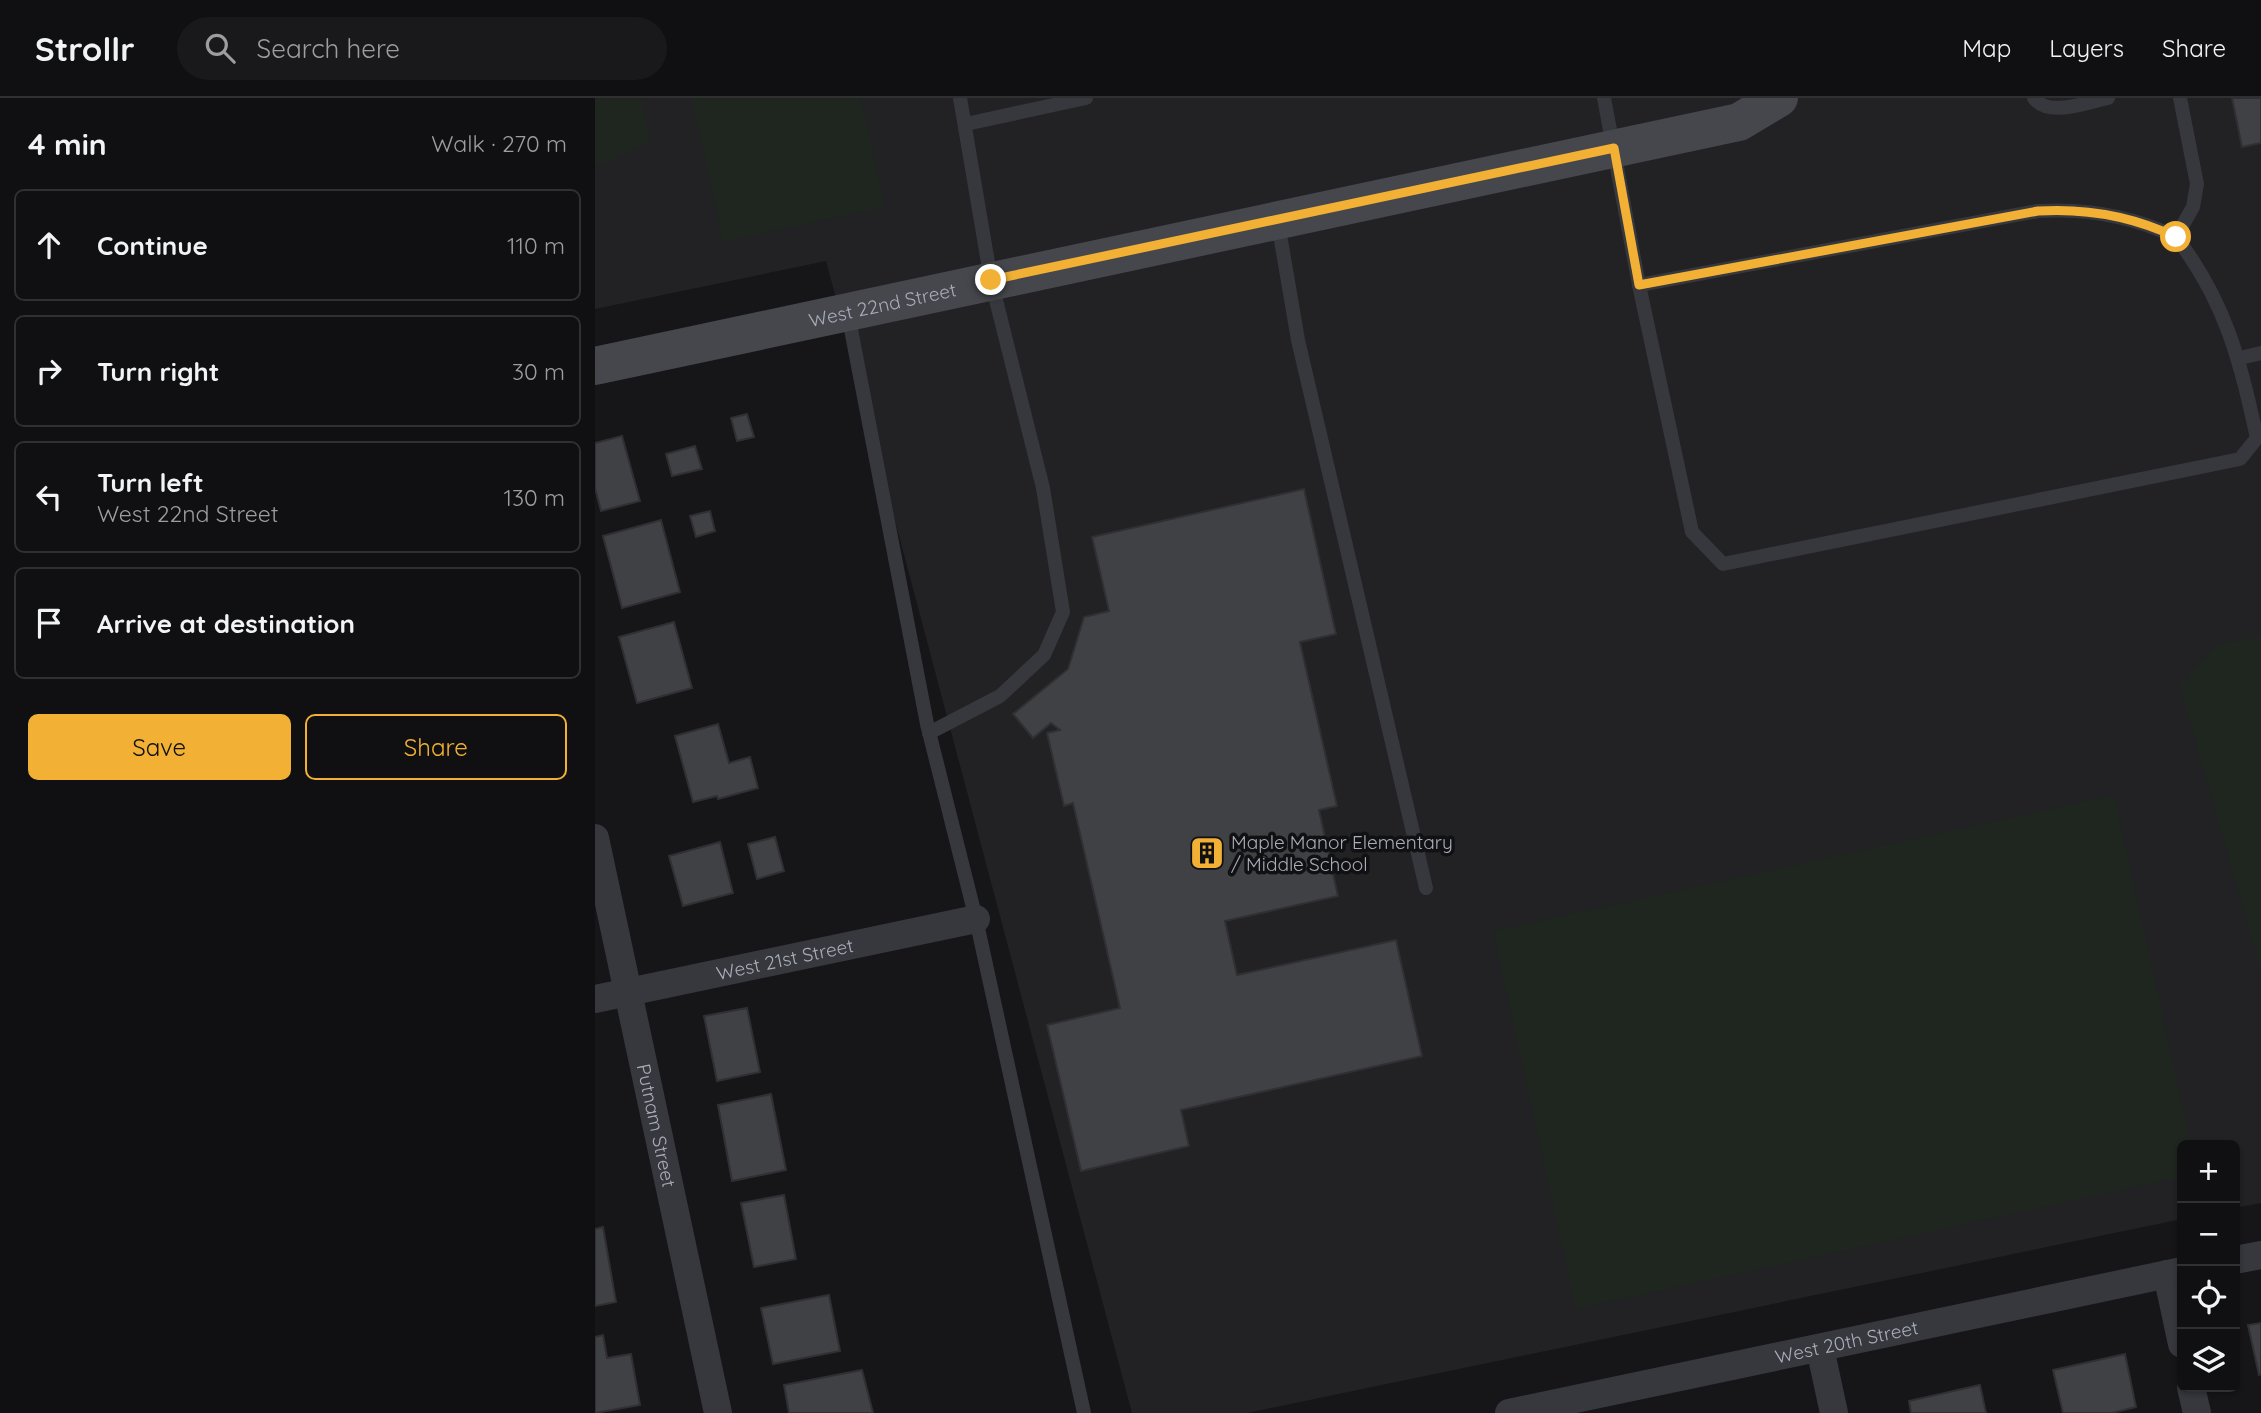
<!DOCTYPE html>
<meta charset="utf-8">
<style>
:root{--surface:#101012;--page:#19191b;--text:#f1f3f6;--muted:#9c9d9f;--line:#303032;--accent:#f2b134}
body{margin:0;font-family:Quicksand,sans-serif;background:var(--page);color:var(--text)}
.controls{position:absolute;right:21px;bottom:21px;display:grid;overflow:hidden;border-radius:10px;box-shadow:0 2px 5px #0004}
.controls button{width:63px;height:63px;display:grid;place-items:center;padding:0;border:0;border-bottom:2px solid var(--line);background:var(--surface);color:var(--text);font:35px sans-serif}
.stop{position:absolute;width:21px;height:21px;margin:-16px;border:5px solid #f2b134;border-radius:50%;background:#fff}
.stop.end{background:#f2b134;border-color:#fff;box-shadow:0 2px 7px #0008}
.list{margin:0;padding:0;list-style:none}
h2{display:flex;justify-content:space-between;align-items:center;height:91px;margin:0;padding:0 28px;font-size:30px}
h2 small{font-size:23px;font-weight:400;color:var(--muted)}
.list li{display:grid;grid-template-columns:46px 1fr auto;gap:21px;align-items:center;box-sizing:border-box;height:112px;margin:0 14px 14px;padding:0 14px;border:2px solid var(--line);border-radius:10px}
.list b{display:block;font-size:26px;white-space:nowrap}
.list p{margin:0;font-size:23px;white-space:nowrap;color:var(--muted)}
.list em{font-size:23px;font-style:normal;color:var(--muted)}
.actions{display:flex;gap:14px;padding:21px 28px}
.actions a{flex:1;padding:16px 0;border:2px solid var(--accent);border-radius:10px;text-align:center;font-size:24px;color:var(--accent)}
.actions .main{background:var(--accent);color:#111}
.icon{flex:none;width:38px;height:38px;fill:none;stroke:currentColor;stroke-width:2;stroke-linecap:round;stroke-linejoin:round}
.map{position:relative;flex:none;width:1666px;height:1315px;overflow:hidden}
header{display:flex;align-items:center;gap:42px;box-sizing:border-box;height:98px;padding:0 35px;background:var(--surface);border-bottom:2px solid var(--line)}
header strong{font-size:33px}
nav{display:flex;gap:38px;margin-inline-start:auto;font-size:24px}
.search{width:490px;height:63px;background:var(--page);display:flex;align-items:center;gap:18px;box-sizing:border-box;padding:0 24px;border-radius:38px;color:var(--muted);font-size:26px}
main{display:flex}
aside{flex:1;background:var(--surface)}
.map>svg:first-child{display:block}
</style>
<header>
<strong>Strollr</strong>
<div class="search"><svg class="icon" aria-label="search" viewBox="0 0 24 24"><circle cx="10" cy="10" r="6"/><path d="M15 15l6 6"/></svg>Search here</div>
<nav><a>Map</a><a>Layers</a><a>Share</a></nav>
</header>
<main>
<aside>
<h2>4 min<small>Walk · 270 m</small></h2>
<ul class="list">
<li><svg class="icon" aria-label="ahead" viewBox="0 0 24 24"><path d="M12 20V5M6 11l6-6 6 6"/></svg><div><b>Continue</b></div><em>110 m</em></li>
<li><svg class="icon" aria-label="right" viewBox="0 0 24 24"><path d="M7 20v-9h11M14 6l5 5-5 5"/></svg><div><b>Turn right</b></div><em>30 m</em></li>
<li><svg class="icon" aria-label="left" viewBox="0 0 24 24"><path d="M17 20v-9H6M10 6l-5 5 5 5"/></svg><div><b>Turn left</b><p>West 22nd Street</p></div><em>130 m</em></li>
<li><svg class="icon" aria-label="arrive" viewBox="0 0 24 24"><path d="M6 21V4h12l-3 4 3 4H6"/></svg><div><b>Arrive at destination</b></div></li>
</ul>
<div class="actions"><a class="main">Save</a><a>Share</a></div>
</aside>
<div class="map">
<svg width="1666" height="1315" viewBox="0 0 1666 1315">
<rect width="100%" height="100%" fill="#161618"/>
<polygon fill="#222225" points="0,0 1666,0 1666,1105 1640,1110 1640,1047 1587,1047 1587,1121 652,1315 537,1315 231,163 0,211"/>
<g fill="#1e261f">
<polygon points="0,0 45,0 55,44 0,69"/>
<polygon points="97,0 266,0 290,109 128,144"/>
<polygon points="1666,538 1666,874 1585,588 1623,546"/>
<polygon points="1519,697 1596,1047 1587,1047 1587,1079 981,1211 898,833"/>
</g>
<g fill="#404145" stroke="#303034" stroke-width="2">
<polygon points="1637,0 1666,0 1666,45 1647,49"/>
<polygon points="152,316 159,339 142,343 136,320"/>
<polygon points="27,338 45,403 6,413 0,390 0,345"/>
<polygon points="100,348 107,371 77,378 71,356"/>
<polygon points="709,391 741,536 705,544 742,708 724,712 743,798 630,823 642,877 801,842 827,958 586,1012 594,1048 486,1073 452,927 525,910 478,705 469,708 452,635 465,632 456,625 438,640 418,616 473,571 489,519 514,513 497,439"/>
<polygon points="115,413 120,433 101,439 95,418"/>
<polygon points="66,422 85,494 27,510 8,438"/>
<polygon points="79,524 97,590 42,605 24,539"/>
<polygon points="123,626 134,665 155,659 163,690 123,701 122,698 98,704 80,638"/>
<polygon points="180,739 189,773 162,781 153,746"/>
<polygon points="125,744 138,795 88,808 74,758"/>
<polygon points="152,910 165,974 122,983 109,918"/>
<polygon points="176,996 191,1072 137,1083 123,1007"/>
<polygon points="189,1097 201,1161 159,1169 146,1105"/>
<polygon points="8,1129 21,1204 0,1208 0,1131"/>
<polygon points="234,1197 245,1253 178,1266 166,1210"/>
<polygon points="1666,1225 1666,1276 1664,1277 1653,1227"/>
<polygon points="8,1237 12,1260 36,1256 45,1307 0,1315 0,1239"/>
<polygon points="1530,1256 1541,1309 1517,1315 1468,1315 1458,1272"/>
<polygon points="267,1272 278,1315 194,1315 189,1287"/>
<polygon points="1385,1287 1391,1315 1316,1315 1314,1303"/>
</g>
<g fill="none" stroke-linecap="round" stroke-linejoin="round">
<g stroke="#37383d" stroke-width="14">
<path d="M 1009,0 L 1044,187 L 1097,434 L 1128,466 L 1645,361 L 1662,340 C 1645,263 1631,204 1581,139 L 1598,109 L 1602,86 L 1585,0"/>
<path d="M 1439,0 C 1453,20 1493,4 1513,0"/>
<polyline points="371,26 491,0"/>
<polyline points="683,125 703,242 831,790"/>
<path d="M 1044,187 L 1443,113 C 1492,110 1537,118 1581,139"/>
<polyline points="253,216 332,626 381,821 489,1315"/>
<polyline points="1645,260 1666,255"/>
<polyline points="334,635 405,598 449,557 468,514 448,390 396,182 365,0"/>
</g>
<g stroke="#37383d" stroke-width="28">
<path id="s1" d="M 0,740 L 123,1315"/>
<path id="s2" d="M 0,901 L 381,821"/>
<polyline points="1640,1162 1666,1157"/>
<polyline points="1572,1176 1587,1246"/>
<polyline points="1225,1250 1239,1315"/>
<polyline points="1596,1289 1602,1315"/>
<path id="s3" d="M 914,1315 L 1587,1173"/>
</g>
<path stroke="#45474d" stroke-width="38" id="s4" d="M 0,268 L 1144,24 L 1184,0"/>
</g>
<g fill="none" stroke-linecap="round" stroke-linejoin="round">
<path stroke="#f2b134" stroke-width="9" d="M 396,182 L 1019,50 L 1044,187 L 1443,113 C 1492,110 1537,118 1581,139"/>
</g>
<defs>
<g id="building-square" transform="scale(1.75)"><rect x="-9" y="-9" width="18" height="18" rx="4" fill="#f2b134" stroke="#111113"/><path d="M-4-6H4V6H1V3H-1V6H-4ZM-2.5-4.3h1.7v1.8h-1.7ZM.8-4.3h1.7v1.8H.8ZM-2.5-1h1.7V.8h-1.7ZM.8-1h1.7V.8H.8Z" fill="#111"/></g>
</defs>
<g fill-rule="evenodd">
<use href="#building-square" x="612" y="755"/>
</g>
<g text-anchor="middle" dominant-baseline="central" stroke-width="7" stroke-linejoin="round" paint-order="stroke">
<g font-size="19" fill="#a8adb8" stroke="#111113">
<text stroke="none"><textPath href="#s4" startOffset="294">West 22nd Street</textPath></text>
<text stroke="none"><textPath href="#s2" startOffset="194">West 21st Street</textPath></text>
<text stroke="none"><textPath href="#s1" startOffset="294">Putnam Street</textPath></text>
<text stroke="none"><textPath href="#s3" startOffset="345">West 20th Street</textPath></text>
</g>
<g font-size="19" fill="#a8adb8" stroke="#111113" text-anchor="start">
<text x="636" y="744">Maple Manor Elementary<tspan x="636" dy="22">/ Middle School</tspan></text>
</g>
</g>
</svg>
<div class="controls">
<button>+</button>
<button>−</button>
<button><svg class="icon" aria-label="locate" viewBox="0 0 24 24"><circle cx="12" cy="12" r="6"/><path d="M12 2v4M12 18v4M2 12h4M18 12h4"/></svg></button>
<button><svg class="icon" aria-label="layers" viewBox="0 0 24 24"><path d="M12 4l9 5-9 5-9-5zM3 14l9 5 9-5"/></svg></button>
</div>
<div class="stop" style="left:1581px;top:139px"></div>
<div class="stop end" style="left:396px;top:182px"></div>
</div>
</main>
